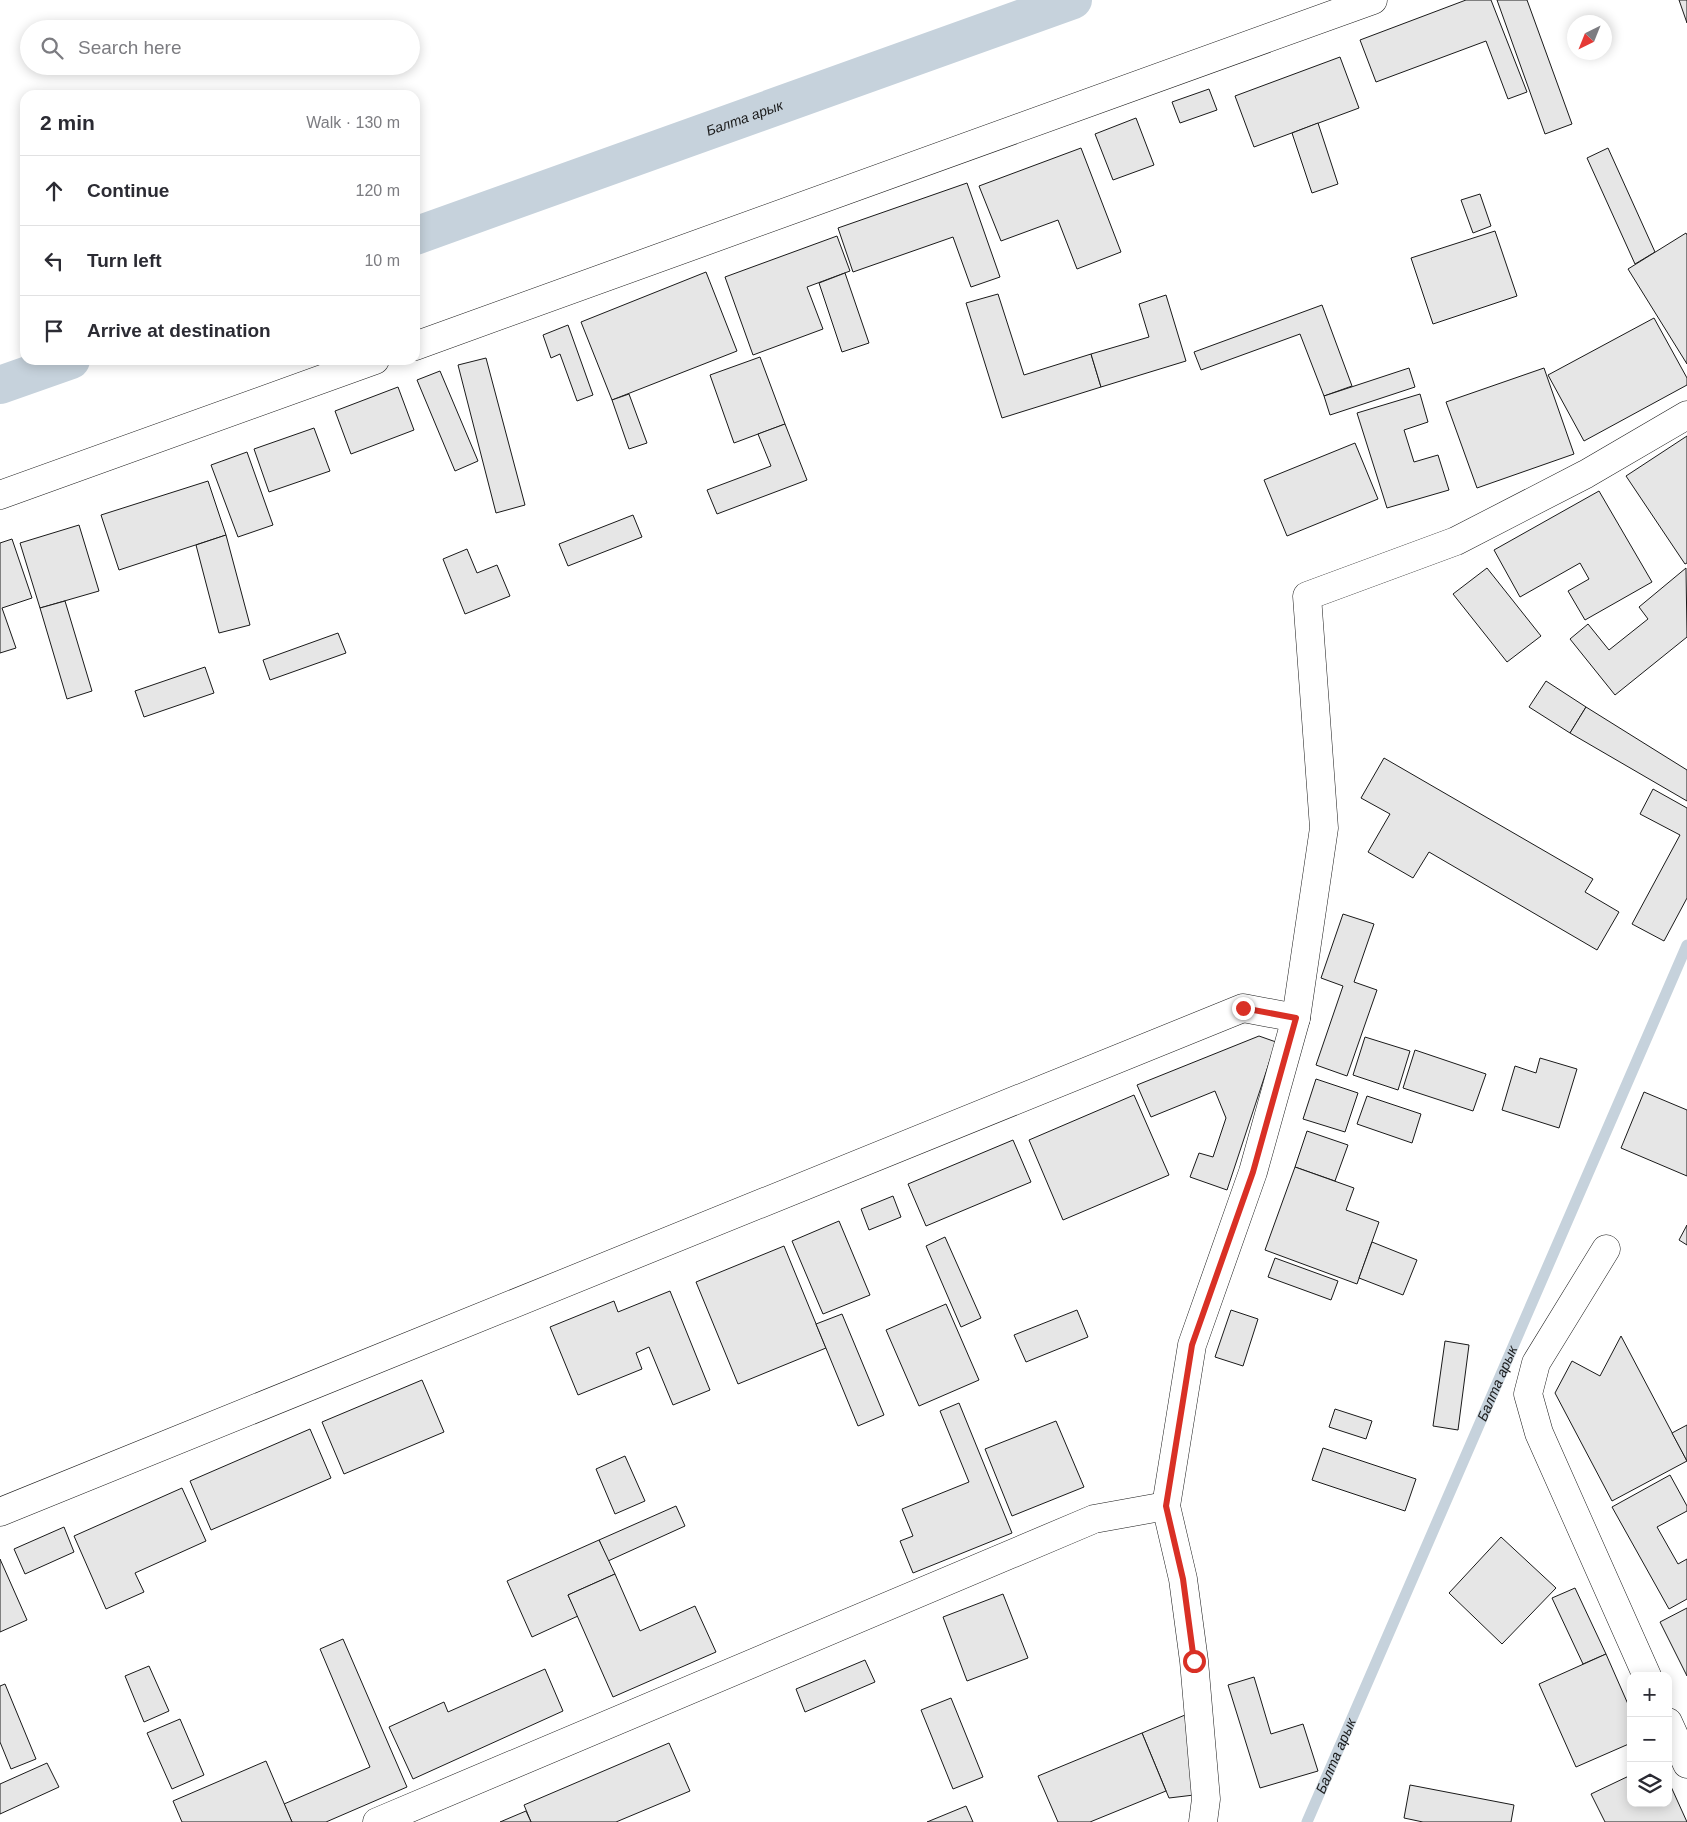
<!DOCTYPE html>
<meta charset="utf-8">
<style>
:root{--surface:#fff;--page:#f7f7f7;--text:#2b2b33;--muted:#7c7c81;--line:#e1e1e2}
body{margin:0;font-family:Helvetica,sans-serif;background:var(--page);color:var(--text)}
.controls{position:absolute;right:15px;bottom:15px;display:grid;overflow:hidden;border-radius:10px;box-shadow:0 2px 12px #0003}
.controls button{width:45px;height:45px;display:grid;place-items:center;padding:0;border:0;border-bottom:1px solid var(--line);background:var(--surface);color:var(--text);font:25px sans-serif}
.compass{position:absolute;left:1567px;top:15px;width:45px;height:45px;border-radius:50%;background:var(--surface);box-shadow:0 2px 12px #0003;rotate:223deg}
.stop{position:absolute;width:15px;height:15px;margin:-11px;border:4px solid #d93025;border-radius:50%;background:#fff}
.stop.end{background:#d93025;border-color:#fff;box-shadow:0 1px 5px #0008}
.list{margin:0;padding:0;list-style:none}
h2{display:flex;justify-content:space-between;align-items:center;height:65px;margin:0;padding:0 20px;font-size:21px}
h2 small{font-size:16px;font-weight:400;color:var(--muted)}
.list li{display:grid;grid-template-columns:32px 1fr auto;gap:15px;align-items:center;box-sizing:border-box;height:70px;padding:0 20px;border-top:1px solid var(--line)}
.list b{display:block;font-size:19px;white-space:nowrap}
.list em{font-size:16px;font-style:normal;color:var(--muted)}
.icon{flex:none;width:28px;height:28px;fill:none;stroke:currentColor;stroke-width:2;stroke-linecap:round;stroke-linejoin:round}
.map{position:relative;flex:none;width:1687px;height:1822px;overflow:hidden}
.search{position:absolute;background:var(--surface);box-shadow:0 2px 12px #0003;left:20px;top:20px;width:400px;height:55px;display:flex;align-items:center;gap:12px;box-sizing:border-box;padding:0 18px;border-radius:28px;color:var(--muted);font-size:19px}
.panel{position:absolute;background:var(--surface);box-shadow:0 2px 12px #0003;left:20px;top:90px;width:400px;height:275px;border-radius:15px}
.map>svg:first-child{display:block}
</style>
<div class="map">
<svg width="1687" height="1822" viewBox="0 0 1687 1822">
<rect width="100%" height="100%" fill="#fff"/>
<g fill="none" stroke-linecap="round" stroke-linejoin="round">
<path stroke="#c6d2dc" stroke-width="11" id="s1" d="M 1307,1822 L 1687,945"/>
<g stroke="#c6d2dc" stroke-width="38">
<path id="s2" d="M 415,236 L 1073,0"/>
<polyline points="0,385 71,360"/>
</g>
</g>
<g fill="#e6e6e6" stroke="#1a1a1a">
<polygon points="1466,0 1491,0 1527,92 1508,99 1486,41 1376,82 1360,40"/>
<polygon points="1497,0 1527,0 1572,124 1545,134"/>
<polygon points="1679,0 1687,0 1687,23"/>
<polygon points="1340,57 1359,108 1254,147 1235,96"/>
<polygon points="1209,89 1217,110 1180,123 1172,102"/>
<polygon points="1136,118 1154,165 1113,180 1095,134"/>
<polygon points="1318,123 1338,184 1312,193 1292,133"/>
<polygon points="1081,148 1121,252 1077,269 1058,220 1001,241 979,186"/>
<polygon points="1608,148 1655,252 1635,264 1587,158"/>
<polygon points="967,183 1000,277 971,287 953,237 853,272 838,228"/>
<polygon points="1480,194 1491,226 1473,233 1461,200"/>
<polygon points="1495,231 1517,296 1433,324 1411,258"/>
<polygon points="1686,233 1687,235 1687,364 1628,269"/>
<polygon points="837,236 850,271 807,287 823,329 753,355 725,277"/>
<polygon points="706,272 737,351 612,400 581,322"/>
<polygon points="845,273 869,343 842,352 819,283"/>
<polygon points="998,294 1024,375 1091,354 1101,387 1002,418 966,303"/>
<polygon points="1166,295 1186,361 1101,387 1091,354 1149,337 1139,304"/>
<polygon points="1322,305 1352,386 1324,396 1300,334 1201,370 1194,352"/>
<polygon points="1654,318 1687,378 1687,385 1584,441 1548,375"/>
<polygon points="568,325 593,395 577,401 560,354 551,358 543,335"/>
<polygon points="760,357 785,424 734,443 710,375"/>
<polygon points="486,358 525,505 496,513 458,365"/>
<polygon points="1409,368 1415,387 1330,415 1324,396"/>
<polygon points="1544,368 1574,454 1477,488 1446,402"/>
<polygon points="440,371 478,461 455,471 417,380"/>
<polygon points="398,387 414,430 351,454 335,411"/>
<polygon points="629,394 647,443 629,449 612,400"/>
<polygon points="1420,394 1428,422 1404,430 1414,462 1438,455 1449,490 1387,508 1357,413"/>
<polygon points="785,424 807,480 717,514 707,490 771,466 758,434"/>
<polygon points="314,428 330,471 269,492 254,449"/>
<polygon points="1687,436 1687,563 1685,564 1626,476"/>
<polygon points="1355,443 1378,499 1287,536 1264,480"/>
<polygon points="247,452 273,525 238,537 211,465"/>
<polygon points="208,481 226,535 119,570 101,515"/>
<polygon points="1599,491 1652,582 1585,620 1568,591 1589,579 1580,563 1520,597 1494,550"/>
<polygon points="633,515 642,537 568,566 559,544"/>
<polygon points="79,525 99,591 40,608 20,543"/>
<polygon points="226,535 250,625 219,633 196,545"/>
<polygon points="12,539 32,598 2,608 16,648 0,653 0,543"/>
<polygon points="467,549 477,573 497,565 510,596 465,614 443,559"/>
<polygon points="1487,568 1541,636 1507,662 1453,594"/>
<polygon points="1686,568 1687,637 1615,695 1570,639 1588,624 1609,650 1648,619 1639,607"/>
<polygon points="65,601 92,691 67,699 40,608"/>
<polygon points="338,633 346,653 270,680 263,660"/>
<polygon points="205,667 214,693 144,717 135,691"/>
<polygon points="1546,681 1586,707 1570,733 1529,707"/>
<polygon points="1586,707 1687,770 1687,801 1570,733"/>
<polygon points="1384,758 1593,879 1585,892 1619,912 1597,950 1429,852 1413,878 1368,852 1390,814 1361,798"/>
<polygon points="1653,789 1687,808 1687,898 1664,941 1632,924 1680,835 1640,814"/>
<polygon points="1343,914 1374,924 1354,982 1377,990 1347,1076 1316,1065 1343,986 1321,978"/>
<polygon points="1259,1036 1276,1042 1227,1190 1190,1177 1199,1153 1213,1157 1226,1118 1215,1091 1151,1117 1137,1085"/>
<polygon points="1365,1037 1410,1051 1398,1090 1353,1075"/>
<polygon points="1415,1050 1486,1074 1473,1111 1403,1088"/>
<polygon points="1540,1058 1577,1069 1559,1128 1502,1110 1515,1066 1536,1073"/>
<polygon points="1316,1079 1358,1093 1345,1132 1303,1119"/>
<polygon points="1644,1092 1687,1110 1687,1176 1621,1148"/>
<polygon points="1134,1095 1169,1175 1063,1220 1029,1140"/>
<polygon points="1367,1096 1421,1114 1412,1143 1357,1124"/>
<polygon points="1307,1131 1348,1145 1335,1181 1295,1167"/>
<polygon points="1013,1140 1031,1182 926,1226 908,1184"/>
<polygon points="1295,1167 1354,1188 1346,1210 1379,1222 1357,1284 1265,1250"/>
<polygon points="893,1196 901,1217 869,1230 861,1209"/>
<polygon points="839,1221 870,1295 823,1314 792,1241"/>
<polygon points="1687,1225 1687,1245 1679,1240"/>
<polygon points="945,1237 981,1318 961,1327 926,1246"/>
<polygon points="1372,1242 1417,1260 1403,1295 1359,1278"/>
<polygon points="784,1246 826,1348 738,1384 696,1282"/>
<polygon points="1275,1258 1338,1281 1331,1300 1268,1277"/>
<polygon points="670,1291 710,1390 673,1405 649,1347 636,1353 642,1369 578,1395 550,1327 614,1301 618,1312"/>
<polygon points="946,1304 979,1380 919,1406 886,1330"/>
<polygon points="1077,1310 1088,1337 1026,1362 1014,1335"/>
<polygon points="1231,1310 1258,1319 1243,1366 1215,1357"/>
<polygon points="842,1314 884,1415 858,1426 816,1324"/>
<polygon points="1621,1336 1687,1461 1612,1501 1555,1393 1572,1361 1600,1376"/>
<polygon points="1445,1341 1469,1345 1458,1430 1433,1426"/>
<polygon points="422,1380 444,1432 344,1474 322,1422"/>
<polygon points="959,1403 1012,1533 913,1573 900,1541 913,1536 902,1509 969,1482 940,1411"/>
<polygon points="1335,1409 1372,1421 1366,1439 1329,1427"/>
<polygon points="1056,1421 1084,1487 1012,1516 985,1449"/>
<polygon points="1687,1425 1687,1461 1672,1433"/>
<polygon points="310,1429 331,1478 211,1530 190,1481"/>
<polygon points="1323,1448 1416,1479 1405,1511 1312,1480"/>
<polygon points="625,1456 645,1501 615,1514 596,1469"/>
<polygon points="1670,1475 1687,1506 1687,1511 1657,1527 1678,1564 1687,1559 1687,1599 1669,1609 1612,1507"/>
<polygon points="182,1488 206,1541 135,1573 144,1592 106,1609 74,1536"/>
<polygon points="676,1506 685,1526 608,1561 599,1540"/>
<polygon points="64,1527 74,1552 25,1574 14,1549"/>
<polygon points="1501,1537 1556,1588 1502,1644 1449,1593"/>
<polygon points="599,1540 615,1574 568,1595 578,1616 532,1637 507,1581"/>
<polygon points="0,1559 27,1620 0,1632"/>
<polygon points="615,1574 640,1631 695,1606 716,1652 613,1697 568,1595"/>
<polygon points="1575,1588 1606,1654 1583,1664 1552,1598"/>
<polygon points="1003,1594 1028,1658 967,1681 943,1617"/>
<polygon points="1687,1608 1687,1676 1660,1622"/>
<polygon points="343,1639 407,1787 326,1822 292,1822 284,1804 370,1767 320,1649"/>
<polygon points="1606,1654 1631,1711 1631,1743 1576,1767 1539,1684"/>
<polygon points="865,1660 875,1682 805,1712 796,1689"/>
<polygon points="149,1666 169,1711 144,1722 125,1676"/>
<polygon points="545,1669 563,1711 413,1779 389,1727 444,1702 448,1712"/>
<polygon points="1254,1677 1271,1734 1303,1724 1318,1771 1260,1788 1228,1685"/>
<polygon points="5,1684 36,1759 11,1769 0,1742 0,1686"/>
<polygon points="951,1698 983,1777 953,1789 921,1710"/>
<polygon points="1185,1715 1194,1795 1169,1798 1142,1733"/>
<polygon points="180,1719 204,1775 172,1789 147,1733"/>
<polygon points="1142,1733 1166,1791 1090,1822 1058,1822 1038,1776"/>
<polygon points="669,1743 690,1791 616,1822 531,1822 524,1805"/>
<polygon points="266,1761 292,1822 182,1822 173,1801"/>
<polygon points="47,1763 59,1787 0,1814 0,1784"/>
<polygon points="1631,1775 1631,1803 1668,1803 1668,1780 1687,1822 1605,1822 1591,1794"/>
<polygon points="1410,1785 1514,1805 1511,1822 1423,1822 1404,1818"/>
<polygon points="966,1806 973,1822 927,1822"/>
<polygon points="526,1811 531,1822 500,1822"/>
</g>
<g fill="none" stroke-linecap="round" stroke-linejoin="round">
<g stroke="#1a1a1a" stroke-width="29">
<g id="street">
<polyline points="415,346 1373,0"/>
<polyline points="0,495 375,360"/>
<polyline points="1606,1249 1536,1363 1528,1394 1539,1433 1647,1676"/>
<polyline points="0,1512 1243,1008 1296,1018"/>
<polyline points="1668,1722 1687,1764"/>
<polyline points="377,1822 1094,1519 1166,1506"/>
<polyline points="1203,1822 1206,1799 1194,1661 1183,1579 1166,1506 1192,1345 1253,1172 1296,1018 1324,828 1307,596 1456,541 1586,474 1687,415"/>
</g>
</g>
<use href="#street" stroke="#fff" stroke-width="28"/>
</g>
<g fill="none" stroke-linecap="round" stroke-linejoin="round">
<polyline stroke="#d93025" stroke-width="6" points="1194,1661 1183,1579 1166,1506 1192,1345 1253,1172 1296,1018 1243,1008"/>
</g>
<g text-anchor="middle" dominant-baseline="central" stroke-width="4" stroke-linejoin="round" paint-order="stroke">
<g font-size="14" font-style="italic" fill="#1a1a1a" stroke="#fff">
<text stroke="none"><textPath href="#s2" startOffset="350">Балта арык</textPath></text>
<text stroke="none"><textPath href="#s1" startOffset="478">Балта арык</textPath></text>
<text stroke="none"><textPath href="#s1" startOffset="72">Балта арык</textPath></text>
</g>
</g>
</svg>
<div class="controls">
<button>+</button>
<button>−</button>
<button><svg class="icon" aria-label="layers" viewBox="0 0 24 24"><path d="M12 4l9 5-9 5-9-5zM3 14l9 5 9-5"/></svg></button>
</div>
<svg class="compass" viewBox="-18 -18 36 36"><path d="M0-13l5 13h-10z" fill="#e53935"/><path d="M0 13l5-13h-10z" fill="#7c7c81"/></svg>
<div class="stop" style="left:1194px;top:1661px"></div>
<div class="stop end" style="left:1243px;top:1008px"></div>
<div class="search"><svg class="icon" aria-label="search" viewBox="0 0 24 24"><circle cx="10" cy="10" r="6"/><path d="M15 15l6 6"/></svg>Search here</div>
<section class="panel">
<h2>2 min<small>Walk · 130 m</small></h2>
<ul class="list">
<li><svg class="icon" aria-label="ahead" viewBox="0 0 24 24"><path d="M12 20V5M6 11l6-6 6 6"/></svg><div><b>Continue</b></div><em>120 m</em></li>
<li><svg class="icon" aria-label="left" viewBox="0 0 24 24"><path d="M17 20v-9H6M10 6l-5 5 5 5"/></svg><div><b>Turn left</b></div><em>10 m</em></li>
<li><svg class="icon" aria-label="arrive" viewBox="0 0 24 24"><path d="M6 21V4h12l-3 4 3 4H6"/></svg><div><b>Arrive at destination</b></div></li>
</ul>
</section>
</div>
